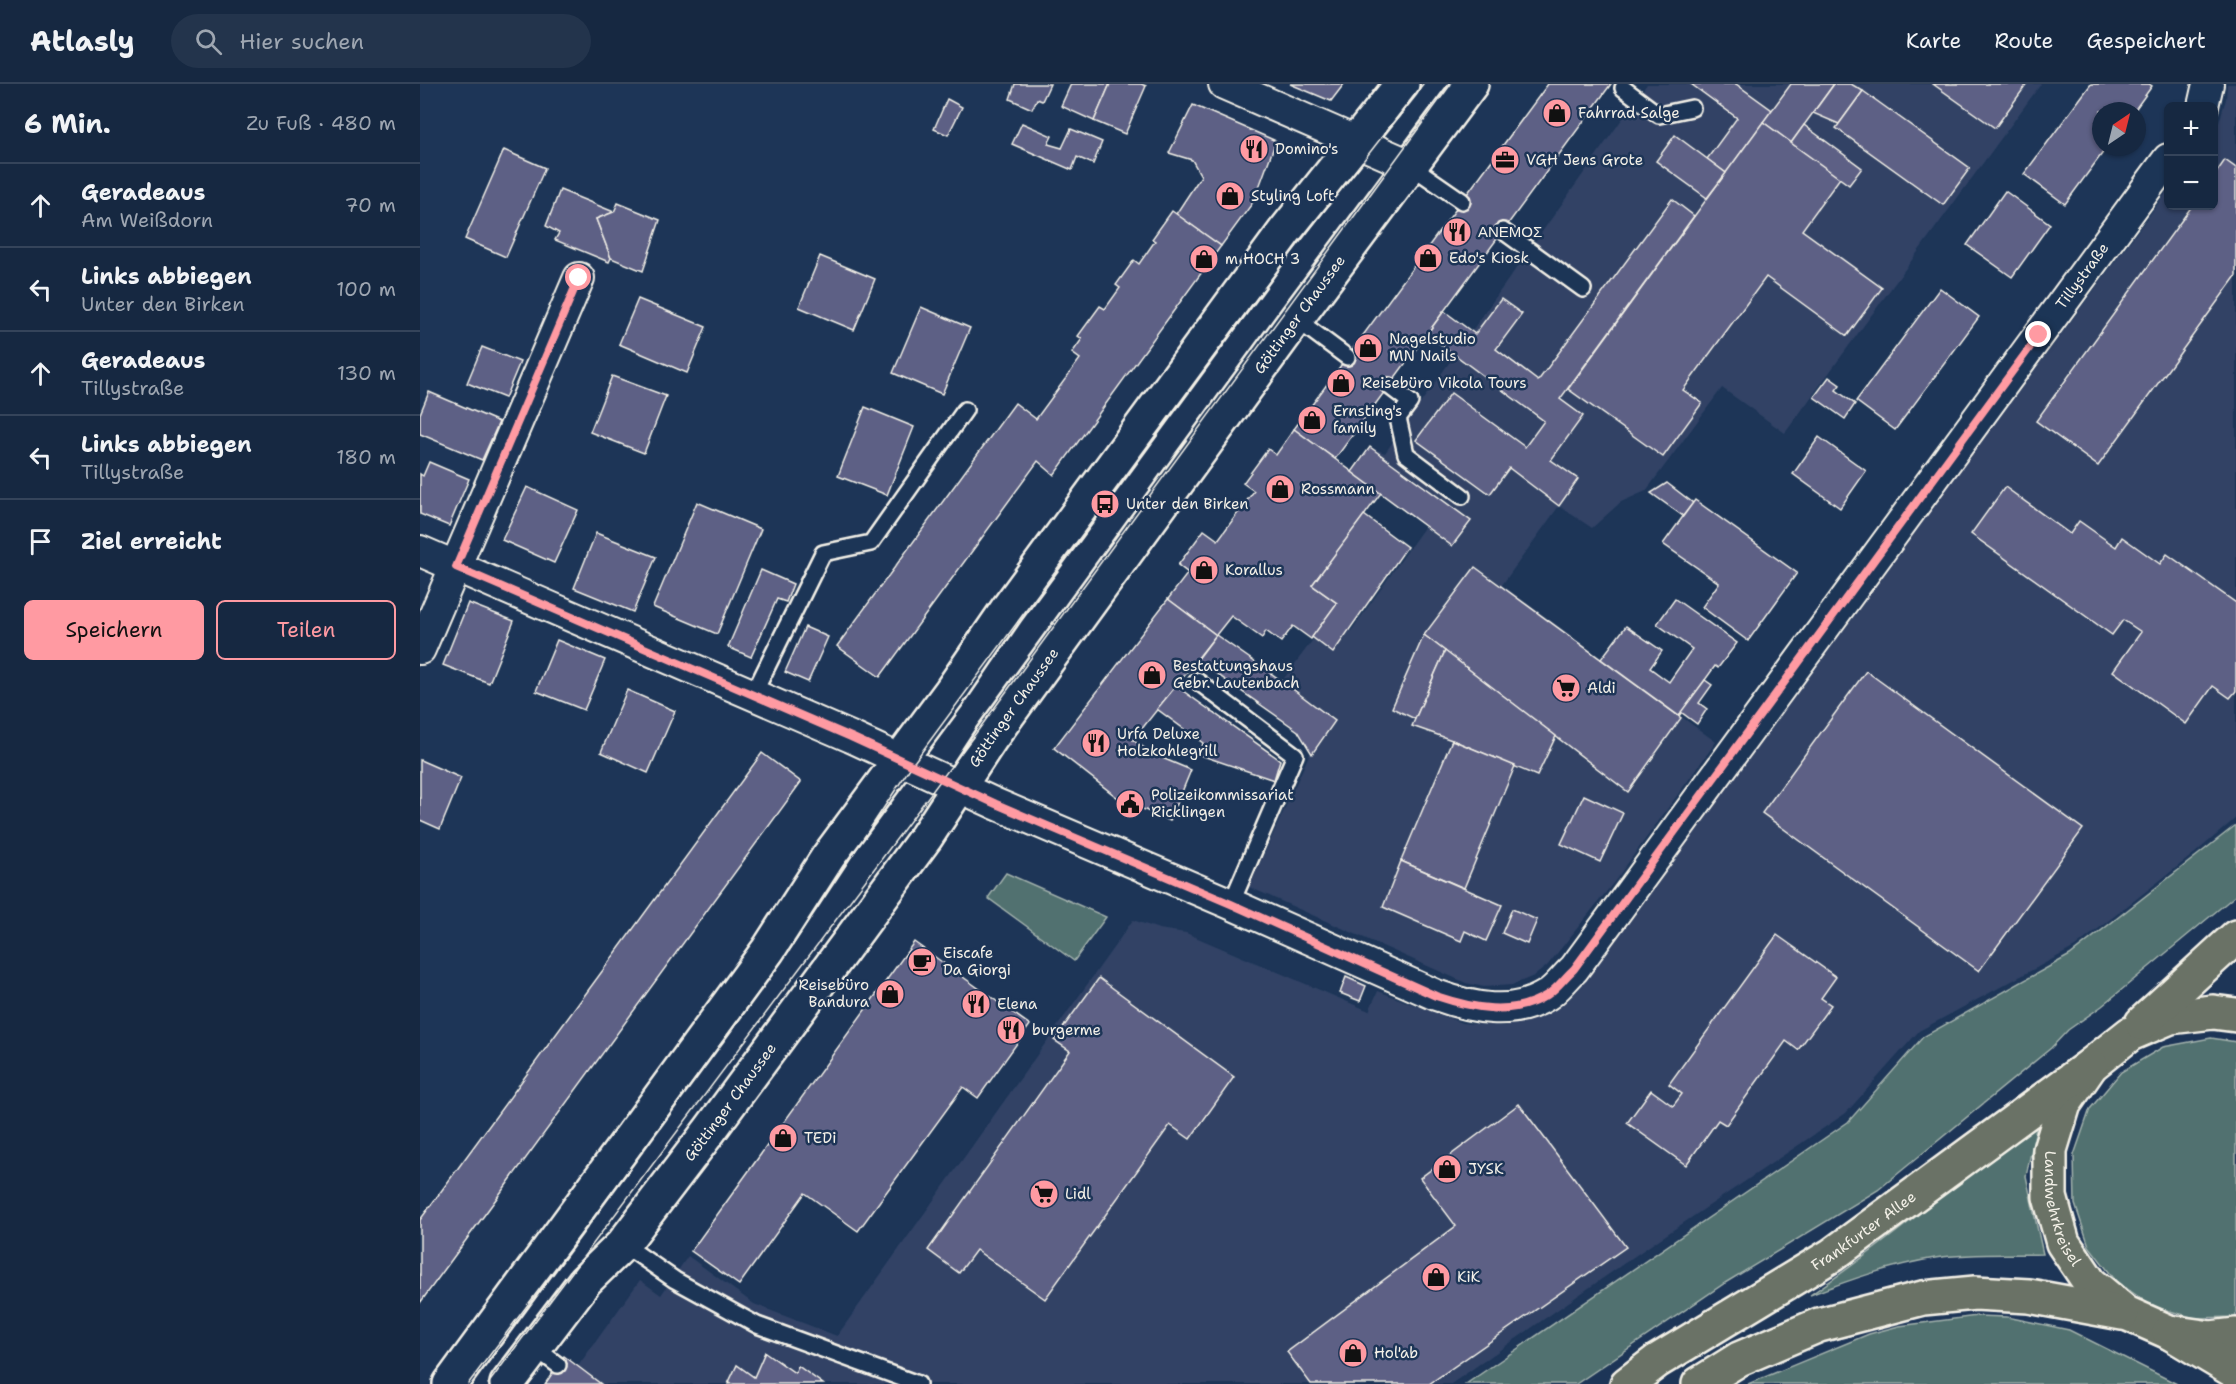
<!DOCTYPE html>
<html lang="de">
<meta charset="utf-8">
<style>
:root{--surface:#162841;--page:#23344c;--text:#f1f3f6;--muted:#9ea6b1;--line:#35445a;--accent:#ff9aa2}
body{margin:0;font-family:"Shantell Sans",sans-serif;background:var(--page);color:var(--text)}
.controls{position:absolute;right:18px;top:18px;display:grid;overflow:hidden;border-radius:9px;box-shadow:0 2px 4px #0004}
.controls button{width:54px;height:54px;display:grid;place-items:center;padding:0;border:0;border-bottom:2px solid var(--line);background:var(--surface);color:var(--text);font:30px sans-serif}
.compass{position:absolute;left:1672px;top:18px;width:54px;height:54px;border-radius:50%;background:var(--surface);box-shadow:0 2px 4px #0004;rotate:35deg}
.stop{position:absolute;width:18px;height:18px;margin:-14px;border:4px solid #ff9aa2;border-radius:50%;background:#fff}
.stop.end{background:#ff9aa2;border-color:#fff;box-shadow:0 2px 6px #0008}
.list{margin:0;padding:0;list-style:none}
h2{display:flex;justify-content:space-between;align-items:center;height:78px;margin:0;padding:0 24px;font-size:26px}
h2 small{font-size:20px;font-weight:400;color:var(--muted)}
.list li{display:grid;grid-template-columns:39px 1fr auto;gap:18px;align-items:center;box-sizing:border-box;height:84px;padding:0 24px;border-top:2px solid var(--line)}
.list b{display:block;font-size:22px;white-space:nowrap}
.list p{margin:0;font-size:20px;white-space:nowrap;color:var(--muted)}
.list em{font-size:20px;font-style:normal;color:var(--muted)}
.actions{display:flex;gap:12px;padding:18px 24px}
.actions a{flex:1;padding:14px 0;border:2px solid var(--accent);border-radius:9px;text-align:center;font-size:21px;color:var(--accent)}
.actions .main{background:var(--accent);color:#111}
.icon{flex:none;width:33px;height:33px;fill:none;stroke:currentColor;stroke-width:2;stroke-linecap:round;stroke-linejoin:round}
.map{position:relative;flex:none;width:1816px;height:1300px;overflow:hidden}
header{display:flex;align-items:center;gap:36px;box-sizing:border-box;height:84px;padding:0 30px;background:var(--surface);border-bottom:2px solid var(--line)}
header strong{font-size:28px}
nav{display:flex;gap:33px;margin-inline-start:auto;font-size:21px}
.search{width:420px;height:54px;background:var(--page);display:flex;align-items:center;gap:15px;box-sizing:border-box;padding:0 21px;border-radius:33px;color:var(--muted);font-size:22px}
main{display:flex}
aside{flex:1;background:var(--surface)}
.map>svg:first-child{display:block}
</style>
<header>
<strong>Atlasly</strong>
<div class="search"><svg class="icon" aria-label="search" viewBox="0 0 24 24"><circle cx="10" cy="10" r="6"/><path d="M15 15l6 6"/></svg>Hier suchen</div>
<nav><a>Karte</a><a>Route</a><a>Gespeichert</a></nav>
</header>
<main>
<aside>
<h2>6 Min.<small>Zu Fuß · 480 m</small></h2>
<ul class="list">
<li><svg class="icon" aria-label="ahead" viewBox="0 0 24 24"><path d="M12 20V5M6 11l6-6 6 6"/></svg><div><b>Geradeaus</b><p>Am Weißdorn</p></div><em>70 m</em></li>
<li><svg class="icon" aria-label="left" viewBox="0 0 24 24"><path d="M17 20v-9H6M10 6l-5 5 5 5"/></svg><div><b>Links abbiegen</b><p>Unter den Birken</p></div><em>100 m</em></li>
<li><svg class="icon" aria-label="ahead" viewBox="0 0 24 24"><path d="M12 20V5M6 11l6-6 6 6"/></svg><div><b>Geradeaus</b><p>Tillystraße</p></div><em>130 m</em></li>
<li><svg class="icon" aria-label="left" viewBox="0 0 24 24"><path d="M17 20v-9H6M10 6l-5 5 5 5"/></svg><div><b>Links abbiegen</b><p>Tillystraße</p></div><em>180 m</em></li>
<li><svg class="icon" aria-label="arrive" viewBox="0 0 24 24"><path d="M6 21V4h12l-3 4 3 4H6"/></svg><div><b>Ziel erreicht</b></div></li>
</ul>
<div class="actions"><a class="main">Speichern</a><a>Teilen</a></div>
</aside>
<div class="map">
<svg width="1816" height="1300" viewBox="0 0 1816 1300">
<rect width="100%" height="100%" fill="#1d3557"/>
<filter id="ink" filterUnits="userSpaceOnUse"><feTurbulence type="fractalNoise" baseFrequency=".0167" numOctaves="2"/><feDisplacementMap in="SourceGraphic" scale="12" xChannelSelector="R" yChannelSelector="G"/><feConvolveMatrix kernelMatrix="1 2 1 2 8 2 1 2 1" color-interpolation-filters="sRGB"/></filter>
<g filter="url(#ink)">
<g fill="#304265">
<polygon points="1227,0 1621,0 1365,349 1302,304 1226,407 1201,418 1172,444 1139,422 1082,501 1296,658 1195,797 1127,882 1114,892 1092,901 1064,903 1046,899 829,803 889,671 915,637 862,597 910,533 931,547 1005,442 932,388 950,363 965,369"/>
<polygon points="1807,0 1816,0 1816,734 1775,769 1655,863 1499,947 1426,1029 1222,1167 1031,1300 181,1300 158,1282 220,1196 241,1211 268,1172 334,1220 417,1252 713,836 739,845 766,849 949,927 958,907 1042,939 1085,942 1146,913 1169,892 1202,843 1748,106 1748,122 1794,122 1794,45 1799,38 1806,15"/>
</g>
<g fill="#517170" stroke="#a2b1ac" stroke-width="1.5">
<polygon points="1816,741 1816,811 1682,922 1648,946 1631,964 1458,1106 1305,1199 1156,1300 1046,1300 1428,1038 1503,953 1650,871"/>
<polygon points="586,789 686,833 654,877 568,814"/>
<polygon points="1791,954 1816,958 1816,1233 1775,1234 1732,1222 1696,1197 1669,1162 1655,1120 1654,1071 1670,1025 1701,988 1743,963"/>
<path d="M 1618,1035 L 1606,1092 L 1623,1170 C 1587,1171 1551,1169 1515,1174 C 1472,1181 1432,1195 1390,1211 C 1470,1157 1542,1094 1618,1035 Z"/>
<polygon points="1557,1232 1587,1233 1649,1246 1757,1300 1328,1300 1449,1250 1479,1242"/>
</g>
<g fill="#5d6085" stroke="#f4f1e8" stroke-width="1.5">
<polygon points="595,0 630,0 622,17 617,15 612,25 590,15"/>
<polygon points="651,0 690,0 674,37 641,22"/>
<polygon points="690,0 721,0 726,2 705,50 674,37"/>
<polygon points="870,0 924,0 911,17"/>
<polygon points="1128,0 1191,0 915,375 874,345"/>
<polygon points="1271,0 1316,0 1352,26 1306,89 1287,75 1317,34"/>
<polygon points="1371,0 1414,0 1371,59 1343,38"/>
<polygon points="1414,0 1431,0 1443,7 1419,40 1393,29"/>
<polygon points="1513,0 1607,0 1575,44"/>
<polygon points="1671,0 1729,0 1732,2 1714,27 1681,27 1681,63 1687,63 1645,120 1604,90"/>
<polygon points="1443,7 1550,84 1523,121 1416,44"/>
<polygon points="527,15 542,23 528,51 514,45"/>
<polygon points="773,21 856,57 834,117 801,162 756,130 781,92 772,76 749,69"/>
<polygon points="1343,38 1420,94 1382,146 1462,204 1427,252 1346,193 1263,306 1282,319 1243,373 1148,305"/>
<polygon points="602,39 632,52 628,60 642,64 651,45 682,58 673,80 657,73 652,86 592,60"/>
<polygon points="1384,41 1442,84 1429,101 1371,59"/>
<polygon points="1255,51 1306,89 1287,114 1236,77"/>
<polygon points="84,66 125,84 86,173 45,155"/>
<polygon points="1805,76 1816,84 1816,192 1678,382 1616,337 1772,122 1794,122 1794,92"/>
<polygon points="140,106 194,128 176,135 191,174 189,178 135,156 139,149 126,142"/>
<polygon points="1585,107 1630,140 1592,193 1547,161"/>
<polygon points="1252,115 1274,132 1140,315 1163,332 1131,376 1158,395 1139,422 1089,384 1070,410 996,356 1031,309 1105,363 1124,337 1007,250 1024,227 1055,250 1081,215 1102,230 1076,265 1118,297"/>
<polygon points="198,119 240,136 223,187 191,174 176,135 194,128"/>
<polygon points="752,127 801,162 634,391 618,377 460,593 417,562 595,319 616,335 660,275 652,269 662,255 658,252 680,222 685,225 700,204 696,201 714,176 719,180 735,157 732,155"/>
<polygon points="400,172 455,195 434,246 379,223"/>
<polygon points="1520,204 1559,233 1475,346 1436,317"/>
<polygon points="218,215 286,243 267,289 199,260"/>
<polygon points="501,223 550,244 522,310 473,289"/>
<polygon points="62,263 100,278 85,314 47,299"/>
<polygon points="192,292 246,312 224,369 170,348"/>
<polygon points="1409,293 1420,301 1416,306 1435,320 1425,335 1394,313"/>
<polygon points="9,308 79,338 62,376 0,350 0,330"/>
<polygon points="445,323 494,343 467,411 418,392"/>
<polygon points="874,345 961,409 892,501 917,519 891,555 873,542 861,558 846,547 842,554 811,532 796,551 748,515 768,489 758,481 784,446 798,456 834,407 823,399 848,365 856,371"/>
<polygon points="1399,353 1446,387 1420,424 1373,390"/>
<polygon points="950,363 1051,437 1032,462 932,388"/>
<polygon points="9,378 49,395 29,442 0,430 0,390 3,392"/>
<polygon points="1247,399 1273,419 1263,432 1231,409"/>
<polygon points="107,403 158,426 134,479 82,456"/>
<polygon points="1585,403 1650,450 1659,437 1696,463 1702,453 1740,480 1747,470 1816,519 1816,607 1810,614 1793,602 1766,640 1693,587 1721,548 1703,536 1692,551 1551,450"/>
<polygon points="1275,416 1377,489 1328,557 1282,523 1299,499 1243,460"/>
<polygon points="277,418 341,445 297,550 233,523"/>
<polygon points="944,431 987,463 913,569 892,553 917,519 892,501"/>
<polygon points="176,449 236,473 213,528 154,504"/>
<polygon points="1055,483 1261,634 1208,708 1004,551"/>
<polygon points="341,486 373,500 366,518 357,515 331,573 308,563"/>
<polygon points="748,515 796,551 713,656 735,671 771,686 750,737 698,714 634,664"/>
<polygon points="1255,515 1317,559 1298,584 1295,582 1259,632 1181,575 1206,542 1242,567 1230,584 1249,598 1272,565 1237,540"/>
<polygon points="48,519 94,537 69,599 23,581"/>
<polygon points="385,543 408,553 388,598 365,588"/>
<polygon points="796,551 862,597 915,637 892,670 878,647 777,576"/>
<polygon points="1004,551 1025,567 995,635 972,624"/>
<polygon points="137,556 185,576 164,626 116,607"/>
<polygon points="1025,567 1136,652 1117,692 1032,656 992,642"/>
<polygon points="1446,587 1663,745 1559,887 1342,729"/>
<polygon points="1285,596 1292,601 1279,619 1287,625 1277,640 1261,628"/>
<polygon points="756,602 860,676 854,696 780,671 783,659 737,625"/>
<polygon points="207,606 255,627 228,689 181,668"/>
<polygon points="1032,656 1095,682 1044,804 981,777"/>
<polygon points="342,669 381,698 0,1219 0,1136"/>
<polygon points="0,676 41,694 20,745 0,736"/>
<polygon points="1164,711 1203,729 1180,778 1141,760"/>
<polygon points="981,777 1082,821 1066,857 1045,847 1041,857 963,823"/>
<polygon points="1092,825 1117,836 1107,860 1082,849"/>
<polygon points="1357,851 1416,893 1401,914 1411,921 1378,966 1366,957 1306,1041 1298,1036 1266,1081 1207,1039 1231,1006 1253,1022 1262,1010 1249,1000"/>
<polygon points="494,858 610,941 558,1014 543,1003 438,1147 385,1109 319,1201 271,1167"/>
<polygon points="926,893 946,902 940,917 920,909"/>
<polygon points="679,894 814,993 770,1055 750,1041 625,1215 556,1166 539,1189 508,1166 650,967 634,956"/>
<polygon points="1099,1020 1206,1163 1009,1300 891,1300 867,1268 1036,1142 1000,1094"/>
<polygon points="345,1268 375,1289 378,1282 403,1300 308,1300 317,1281 334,1293"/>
<polygon points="144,1272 181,1300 125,1300"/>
</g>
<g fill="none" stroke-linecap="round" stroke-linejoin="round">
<g stroke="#f4f1e8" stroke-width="20">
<g id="service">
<polyline points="1203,4 1239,31 1272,24"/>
<polyline points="990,81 1042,117"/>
<polyline points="1083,147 1163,205"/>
<polyline points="876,235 927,273"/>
<polyline points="969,302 990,318 978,334 986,370 1042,412"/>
<polyline points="777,597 875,671 811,820"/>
<polyline points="333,611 403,469 451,459 545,326"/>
<polyline points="203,1160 255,1196 337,1241 498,1300"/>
<polyline points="114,1263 138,1281"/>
</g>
</g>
<g stroke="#f4f1e8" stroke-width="34">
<g id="minor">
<polyline points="804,0 990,81"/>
<polyline points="1783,22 1788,0"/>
<path id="s1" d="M 0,467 L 431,653 L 576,720 L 811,820 L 1016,911 C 1052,924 1092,933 1127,911 C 1137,905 1145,893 1154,885 L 1748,75"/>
<polyline points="0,565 159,194"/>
</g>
</g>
<g stroke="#f4f1e8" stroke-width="38">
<g id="tertiary">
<polyline points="30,1300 348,866 408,773 531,607 586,527 865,147 982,0"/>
<path id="s2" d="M 87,1300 L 165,1197 L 203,1160 L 290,1046 L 506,753 L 571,654 L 876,235 L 1051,0"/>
</g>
</g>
<g stroke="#f4f1e8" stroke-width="38">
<g id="primary">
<path id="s3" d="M 1816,931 L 1793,928 L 1750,933 L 1710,950 L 1671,981 L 1644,1020 L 1630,1066 L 1630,1113 L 1643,1159 L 1670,1199 L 1706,1229 L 1749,1248 L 1791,1254 L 1816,1251"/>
<polyline points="1722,939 1816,853"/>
<path id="s4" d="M 1207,1300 L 1237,1277 L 1412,1171 L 1671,981"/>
<polyline points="1279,1300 1319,1275 1399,1241 1503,1214 1555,1209 1609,1212 1702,1229"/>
</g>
</g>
<g stroke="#f4f1e8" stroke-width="38">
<polyline id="trunk" points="1749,1248 1816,1288"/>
</g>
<use href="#service" stroke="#1d3557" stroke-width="15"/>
<use href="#minor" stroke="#1d3557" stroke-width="30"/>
<use href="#tertiary" stroke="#1d3557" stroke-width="33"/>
<use href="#primary" stroke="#6a7266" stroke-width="33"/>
<use href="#trunk" stroke="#6a7266" stroke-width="33"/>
<g stroke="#f4f1e8" stroke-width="1.5">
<polyline points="48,1300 173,1134 369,867 492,681 842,207 1003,0"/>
<polyline points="68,1300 559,645 1031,0"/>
</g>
</g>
</g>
<g fill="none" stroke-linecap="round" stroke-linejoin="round" filter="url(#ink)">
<path stroke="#ff9aa2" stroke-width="8" d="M 159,194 L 36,483 L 431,653 L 576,720 L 811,820 L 1016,912 C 1052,924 1092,933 1127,911 C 1137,905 1145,893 1154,885 L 1619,251"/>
</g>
<defs>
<g id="shop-disc" transform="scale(1.5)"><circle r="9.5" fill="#ff9aa2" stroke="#1d3557"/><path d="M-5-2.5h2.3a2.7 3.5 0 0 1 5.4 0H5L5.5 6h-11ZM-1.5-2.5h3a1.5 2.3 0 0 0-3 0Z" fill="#111"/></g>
<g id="restaurant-disc" transform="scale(1.5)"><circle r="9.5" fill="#ff9aa2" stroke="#1d3557"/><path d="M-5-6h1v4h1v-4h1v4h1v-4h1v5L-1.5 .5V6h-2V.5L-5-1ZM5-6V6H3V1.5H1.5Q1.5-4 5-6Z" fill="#111"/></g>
<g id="office-disc" transform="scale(1.5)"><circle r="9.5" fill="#ff9aa2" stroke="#1d3557"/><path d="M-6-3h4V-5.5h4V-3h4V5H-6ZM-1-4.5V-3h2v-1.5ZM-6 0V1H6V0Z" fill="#111"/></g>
<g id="bus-disc" transform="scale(1.5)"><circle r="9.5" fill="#ff9aa2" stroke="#1d3557"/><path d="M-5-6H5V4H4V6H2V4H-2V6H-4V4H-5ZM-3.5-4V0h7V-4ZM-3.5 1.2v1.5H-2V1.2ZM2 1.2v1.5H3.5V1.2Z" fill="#111"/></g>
<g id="supermarket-disc" transform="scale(1.5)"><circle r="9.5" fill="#ff9aa2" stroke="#1d3557"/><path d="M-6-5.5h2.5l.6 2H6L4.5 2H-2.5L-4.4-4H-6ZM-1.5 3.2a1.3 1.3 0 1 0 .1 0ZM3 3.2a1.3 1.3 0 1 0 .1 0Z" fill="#111"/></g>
<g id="civic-disc" transform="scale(1.5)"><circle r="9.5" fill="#ff9aa2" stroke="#1d3557"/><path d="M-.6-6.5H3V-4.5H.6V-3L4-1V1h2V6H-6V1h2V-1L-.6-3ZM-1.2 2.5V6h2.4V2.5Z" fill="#111"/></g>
<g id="cafe-disc" transform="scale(1.5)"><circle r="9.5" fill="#ff9aa2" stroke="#1d3557"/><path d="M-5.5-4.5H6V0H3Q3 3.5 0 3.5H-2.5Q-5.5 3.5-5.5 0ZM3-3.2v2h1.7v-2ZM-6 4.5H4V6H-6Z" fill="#111"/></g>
</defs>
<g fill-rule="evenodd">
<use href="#shop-disc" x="1137" y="29"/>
<use href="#restaurant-disc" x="834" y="65"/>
<use href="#office-disc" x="1085" y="76"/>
<use href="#shop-disc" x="810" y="112"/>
<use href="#restaurant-disc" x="1037" y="148"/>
<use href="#shop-disc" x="1008" y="174"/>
<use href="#shop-disc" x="784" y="175"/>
<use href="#shop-disc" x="948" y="264"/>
<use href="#shop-disc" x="921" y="299"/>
<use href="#shop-disc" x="892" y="336"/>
<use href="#shop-disc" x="860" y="405"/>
<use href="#bus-disc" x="685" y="420"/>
<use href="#shop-disc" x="784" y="486"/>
<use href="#shop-disc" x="732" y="591"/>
<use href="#supermarket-disc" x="1146" y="604"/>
<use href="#restaurant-disc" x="676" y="659"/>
<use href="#civic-disc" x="710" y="720"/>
<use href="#cafe-disc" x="502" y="878"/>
<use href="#shop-disc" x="470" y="910"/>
<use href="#restaurant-disc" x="556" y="920"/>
<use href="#restaurant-disc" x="591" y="946"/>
<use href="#shop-disc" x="363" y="1054"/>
<use href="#shop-disc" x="1027" y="1085"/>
<use href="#supermarket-disc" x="624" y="1110"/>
<use href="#shop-disc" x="1016" y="1193"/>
<use href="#shop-disc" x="933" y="1269"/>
</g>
<g text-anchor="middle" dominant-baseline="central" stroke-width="5" stroke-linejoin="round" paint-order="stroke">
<g font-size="15" fill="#f4f1e8" stroke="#1d3557" text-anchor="start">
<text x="1158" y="29">Fahrrad Salge</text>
<text x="855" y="65">Domino's</text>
<text x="1106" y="76">VGH Jens Grote</text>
<text x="831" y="112">Styling Loft</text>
<text x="1058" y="148">ΑΝΕΜΟΣ</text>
<text x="1029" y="174">Edo's Kiosk</text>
<text x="805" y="175">m HOCH 3</text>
<text x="969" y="255">Nagelstudio<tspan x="969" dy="17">MN Nails</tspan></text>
<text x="942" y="299">Reisebüro Vikola Tours</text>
<text x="913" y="327">Ernsting's<tspan x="913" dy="17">family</tspan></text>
<text x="881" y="405">Rossmann</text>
<text x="706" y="420">Unter den Birken</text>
<text x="805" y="486">Korallus</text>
<text x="753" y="582">Bestattungshaus<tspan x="753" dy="17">Gebr. Lautenbach</tspan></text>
<text x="1167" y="604">Aldi</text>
<text x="697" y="650">Urfa Deluxe<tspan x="697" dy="17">Holzkohlegrill</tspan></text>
<text x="731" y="711">Polizeikommissariat<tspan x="731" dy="17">Ricklingen</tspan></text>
<text x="523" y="869">Eiscafe<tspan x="523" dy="17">Da Giorgi</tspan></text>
<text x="449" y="901" text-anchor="end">Reisebüro<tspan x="449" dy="17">Bandura</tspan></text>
<text x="577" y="920">Elena</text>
<text x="612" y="946">burgerme</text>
<text x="384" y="1054">TEDi</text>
<text x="1048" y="1085">JYSK</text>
<text x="645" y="1110">Lidl</text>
<text x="1037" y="1193">KiK</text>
<text x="954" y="1269">Hol'ab</text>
</g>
<g font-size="15" fill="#f4f1e8" stroke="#1d3557">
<text stroke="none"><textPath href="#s1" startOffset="2121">Tillystraße</textPath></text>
<text stroke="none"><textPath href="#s2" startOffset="1332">Göttinger Chaussee</textPath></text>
<text stroke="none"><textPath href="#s2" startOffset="846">Göttinger Chaussee</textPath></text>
<text stroke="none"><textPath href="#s2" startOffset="360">Göttinger Chaussee</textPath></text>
<text stroke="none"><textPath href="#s3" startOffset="316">Landwehrkreisel</textPath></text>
<text stroke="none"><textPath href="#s4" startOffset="282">Frankfurter Allee</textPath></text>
</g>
</g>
</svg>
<div class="controls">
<button>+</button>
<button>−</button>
</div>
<svg class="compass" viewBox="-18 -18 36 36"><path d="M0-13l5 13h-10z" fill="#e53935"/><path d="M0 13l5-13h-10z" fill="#9ea6b1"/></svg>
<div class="stop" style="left:159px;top:194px"></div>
<div class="stop end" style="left:1619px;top:251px"></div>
</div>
</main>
